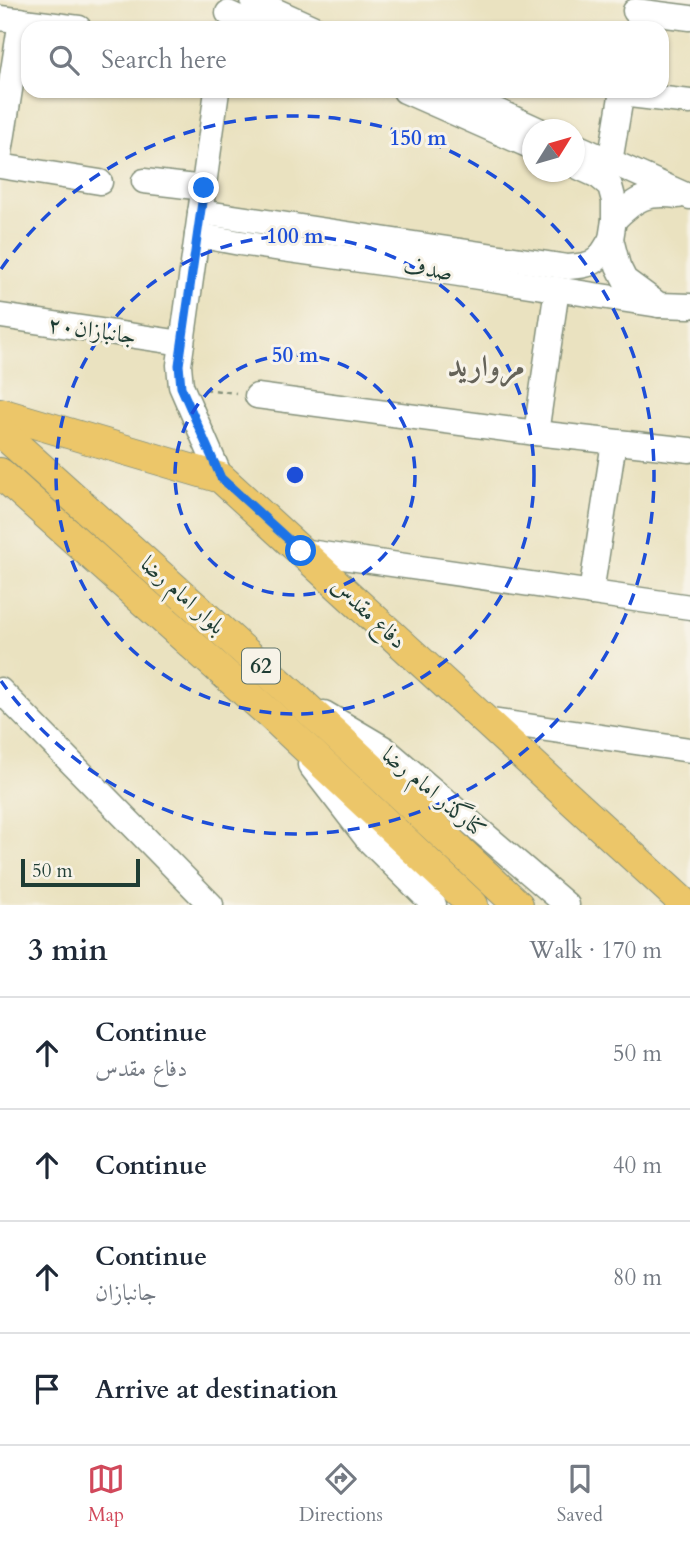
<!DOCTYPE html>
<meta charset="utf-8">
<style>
:root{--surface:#fff;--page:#f2f2f3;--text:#1f2937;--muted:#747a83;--line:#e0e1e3;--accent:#d1495b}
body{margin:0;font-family:Cardo,Amiri,serif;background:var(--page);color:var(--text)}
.compass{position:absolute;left:522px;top:119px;width:63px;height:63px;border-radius:50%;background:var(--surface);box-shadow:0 2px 5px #0004;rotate:53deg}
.scale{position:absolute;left:21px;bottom:18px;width:119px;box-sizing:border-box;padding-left:7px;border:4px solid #1f3d34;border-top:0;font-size:19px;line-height:24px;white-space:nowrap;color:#1f3d34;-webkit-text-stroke:5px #f7f3e8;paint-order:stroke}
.stop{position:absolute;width:21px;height:21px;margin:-16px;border:5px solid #1a73e8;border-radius:50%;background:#fff}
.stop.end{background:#1a73e8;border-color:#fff;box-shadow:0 2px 7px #0008}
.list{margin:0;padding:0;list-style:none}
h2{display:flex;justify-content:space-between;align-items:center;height:91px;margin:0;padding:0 28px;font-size:30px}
h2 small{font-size:23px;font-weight:400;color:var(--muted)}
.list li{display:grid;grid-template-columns:46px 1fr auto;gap:21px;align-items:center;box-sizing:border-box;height:112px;padding:0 28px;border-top:2px solid var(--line)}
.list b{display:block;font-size:26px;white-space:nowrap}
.list p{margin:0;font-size:23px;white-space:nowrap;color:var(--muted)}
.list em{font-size:23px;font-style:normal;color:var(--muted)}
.icon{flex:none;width:38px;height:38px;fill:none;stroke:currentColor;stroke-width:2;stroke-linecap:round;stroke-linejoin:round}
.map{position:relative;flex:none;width:690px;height:905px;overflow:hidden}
.search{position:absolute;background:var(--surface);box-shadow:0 2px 5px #0004;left:21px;right:21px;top:21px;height:77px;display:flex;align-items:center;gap:18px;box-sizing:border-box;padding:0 24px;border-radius:21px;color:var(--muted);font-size:26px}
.sheet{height:539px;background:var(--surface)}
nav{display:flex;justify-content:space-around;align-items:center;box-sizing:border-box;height:98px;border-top:2px solid var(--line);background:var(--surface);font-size:19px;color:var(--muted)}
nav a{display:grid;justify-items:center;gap:4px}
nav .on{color:var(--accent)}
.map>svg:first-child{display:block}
</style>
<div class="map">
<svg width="690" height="905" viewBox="0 0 690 905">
<rect width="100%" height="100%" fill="#f7f3e8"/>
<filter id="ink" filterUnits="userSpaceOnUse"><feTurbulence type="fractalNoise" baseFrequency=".0143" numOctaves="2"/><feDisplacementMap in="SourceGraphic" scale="14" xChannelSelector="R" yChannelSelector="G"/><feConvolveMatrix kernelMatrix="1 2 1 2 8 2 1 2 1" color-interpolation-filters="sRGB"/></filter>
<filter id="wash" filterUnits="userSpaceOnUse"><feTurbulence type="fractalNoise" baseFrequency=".00686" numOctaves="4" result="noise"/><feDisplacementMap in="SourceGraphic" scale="28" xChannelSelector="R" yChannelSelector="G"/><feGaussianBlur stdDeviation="1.57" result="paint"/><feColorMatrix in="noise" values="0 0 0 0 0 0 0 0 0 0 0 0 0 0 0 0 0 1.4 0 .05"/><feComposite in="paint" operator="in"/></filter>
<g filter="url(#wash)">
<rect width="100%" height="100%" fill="#eae2c0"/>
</g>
<g filter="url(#ink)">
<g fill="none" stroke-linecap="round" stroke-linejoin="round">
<g stroke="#84907a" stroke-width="27">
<g id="minor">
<polyline points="252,0 314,28"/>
<polyline points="635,11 690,18"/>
<polyline points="228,13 261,28"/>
<polyline points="0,18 79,28"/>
<polyline points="217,91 179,365 181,386 221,478"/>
<polyline points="405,91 532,147"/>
<polyline points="454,91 539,130"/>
<polyline points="621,94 690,102"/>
<polyline points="574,145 690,197"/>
<polyline points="0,153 21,20"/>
<polyline points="610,162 622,91"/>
<polyline points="574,165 598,176 610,186 614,201 614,220 611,239 618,266 625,280 659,305 690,306"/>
<polyline points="0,166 100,182"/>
<polyline points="144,181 204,188"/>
<path d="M 200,212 L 568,267 C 596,265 598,262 611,239"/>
<path d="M 614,220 C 636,198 647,192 678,196"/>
<polyline points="197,235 240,243 446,272 659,305"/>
<polyline points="1,316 182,343"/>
<polyline points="257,396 536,433 690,450"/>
<polyline points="536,433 557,289"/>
<polyline points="301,551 690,607"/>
<polyline points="591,593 614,442"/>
<polyline points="0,690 211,905"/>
<polyline points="324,713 385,749 567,905"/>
<polyline points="485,720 690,750"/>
<polyline points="310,765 368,840 434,905"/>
</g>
</g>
<g stroke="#84907a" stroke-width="32">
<g id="major">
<polyline points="0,413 221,478 686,905"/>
<polyline points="0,431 291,693 518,905"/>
<polyline points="0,473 273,717 473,905"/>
</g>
</g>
<polyline stroke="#84907a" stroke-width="2.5" stroke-dasharray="5 5" stroke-linecap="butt" points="205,389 236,393"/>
<use href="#minor" stroke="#fff" stroke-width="24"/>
<use href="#major" stroke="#ecc669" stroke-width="30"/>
</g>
</g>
<g fill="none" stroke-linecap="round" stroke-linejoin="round" filter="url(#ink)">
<polyline stroke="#1a73e8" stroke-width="9" points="204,188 179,365 181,387 221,478 301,551"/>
</g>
<g fill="none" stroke="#1d4ed8" stroke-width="3.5" stroke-dasharray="12 9">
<circle cx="295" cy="475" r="120"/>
<circle cx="295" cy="475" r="239"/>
<path d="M1 269A359 359 0 1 1 1 681"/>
</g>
<g text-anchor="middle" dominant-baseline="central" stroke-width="6" stroke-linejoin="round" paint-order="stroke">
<rect fill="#f7f3e8" stroke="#60746a" stroke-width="2" x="242" y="648.5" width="38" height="35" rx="5"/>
<g font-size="21" font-weight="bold" fill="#1f3d34">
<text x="261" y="666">62</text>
</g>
<g font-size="23" fill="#1f3d34" stroke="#f7f3e8">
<text transform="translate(428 269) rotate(8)">صدف</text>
<text transform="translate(92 330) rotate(8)">جانبازان۲۰</text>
<text transform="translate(183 595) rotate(42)">بلوار امام رضا</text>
<text transform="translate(369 613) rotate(43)">دفاع مقدس</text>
<text transform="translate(434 792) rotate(40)">کنارگذر امام رضا</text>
</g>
<g font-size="30" font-weight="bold" fill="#656359" stroke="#f7f3e8">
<text x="486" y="366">مروارید</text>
</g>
</g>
<circle cx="295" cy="475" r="10" fill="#1d4ed8" stroke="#f7f3e8" stroke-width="3.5"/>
<g font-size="21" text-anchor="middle" font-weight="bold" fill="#1d4ed8" stroke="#f7f3e8" stroke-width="6" stroke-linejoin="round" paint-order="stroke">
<text x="418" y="145">150 m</text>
<text x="295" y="243">100 m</text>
<text x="295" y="362">50 m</text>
</g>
</svg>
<svg class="compass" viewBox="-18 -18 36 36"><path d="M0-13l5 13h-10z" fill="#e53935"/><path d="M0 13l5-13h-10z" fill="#747a83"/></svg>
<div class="scale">50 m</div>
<div class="stop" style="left:301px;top:551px"></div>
<div class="stop end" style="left:204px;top:188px"></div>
<div class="search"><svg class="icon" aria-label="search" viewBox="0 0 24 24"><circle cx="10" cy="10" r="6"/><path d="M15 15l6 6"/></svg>Search here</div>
</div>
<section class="sheet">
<h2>3 min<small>Walk · 170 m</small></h2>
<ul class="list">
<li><svg class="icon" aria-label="ahead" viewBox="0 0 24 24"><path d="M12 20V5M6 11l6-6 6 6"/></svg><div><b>Continue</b><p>دفاع مقدس</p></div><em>50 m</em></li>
<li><svg class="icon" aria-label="ahead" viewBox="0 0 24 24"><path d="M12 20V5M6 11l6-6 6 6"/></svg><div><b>Continue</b></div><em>40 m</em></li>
<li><svg class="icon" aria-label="ahead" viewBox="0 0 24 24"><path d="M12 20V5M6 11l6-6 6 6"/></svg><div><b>Continue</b><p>جانبازان</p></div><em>80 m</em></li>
<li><svg class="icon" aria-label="arrive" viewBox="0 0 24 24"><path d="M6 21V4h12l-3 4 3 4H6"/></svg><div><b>Arrive at destination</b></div></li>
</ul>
</section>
<nav>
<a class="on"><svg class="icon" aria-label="map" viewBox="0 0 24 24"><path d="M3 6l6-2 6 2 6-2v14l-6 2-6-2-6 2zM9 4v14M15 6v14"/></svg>Map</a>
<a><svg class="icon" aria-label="directions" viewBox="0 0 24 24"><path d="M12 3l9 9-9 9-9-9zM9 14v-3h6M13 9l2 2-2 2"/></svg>Directions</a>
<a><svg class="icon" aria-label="saved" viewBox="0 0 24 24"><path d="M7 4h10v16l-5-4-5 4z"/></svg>Saved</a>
</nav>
